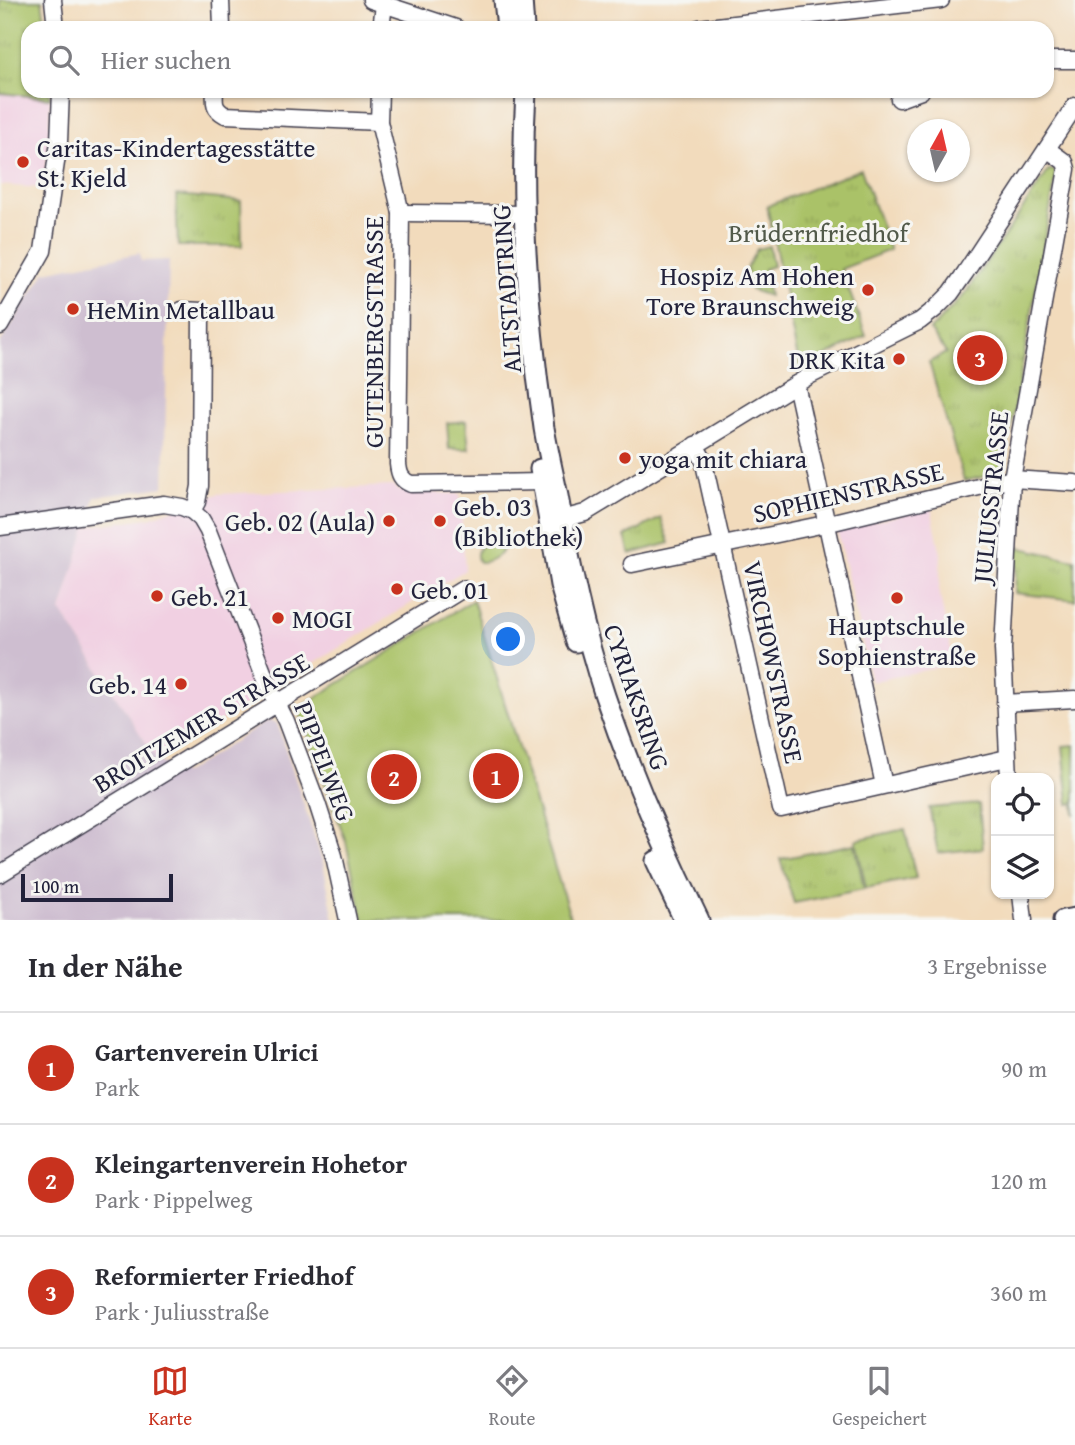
<!DOCTYPE html>
<html lang="de">
<meta charset="utf-8">
<style>
:root{--surface:#fff;--page:#f7f7f7;--text:#2b2b33;--muted:#7c7c81;--line:#e1e1e2;--accent:#c8321e}
body{margin:0;font-family:"Gentium Book Plus",serif;background:var(--page);color:var(--text)}
.controls{position:absolute;right:21px;bottom:21px;display:grid;overflow:hidden;border-radius:14px;box-shadow:0 2px 5px #0004}
.controls button{width:63px;height:63px;display:grid;place-items:center;padding:0;border:0;border-bottom:2px solid var(--line);background:var(--surface);color:var(--text);font:35px sans-serif}
.compass{position:absolute;left:907px;top:119px;width:63px;height:63px;border-radius:50%;background:var(--surface);box-shadow:0 2px 5px #0004;rotate:8deg}
.scale{position:absolute;left:21px;bottom:18px;width:152px;box-sizing:border-box;padding-left:7px;border:4px solid #22223b;border-top:0;font-size:19px;line-height:24px;white-space:nowrap;color:#22223b;-webkit-text-stroke:5px #f6f6f2;paint-order:stroke}
.you{position:absolute;left:509px;top:640px;width:24px;height:24px;margin:-18px;border:5px solid #fff;border-radius:50%;background:#1a73e8;box-shadow:0 0 0 10px #1a73e833}
.badge{display:grid;place-items:center;width:46px;height:46px;border-radius:50%;background:var(--accent);color:#fff;font-size:23px;font-weight:700}
.pin{position:absolute;translate:-50% -50%;border:4px solid #fff;box-shadow:0 2px 7px #0006}
.list{margin:0;padding:0;list-style:none}
h2{display:flex;justify-content:space-between;align-items:center;height:91px;margin:0;padding:0 28px;font-size:30px}
h2 small{font-size:23px;font-weight:400;color:var(--muted)}
.list li{display:grid;grid-template-columns:46px 1fr auto;gap:21px;align-items:center;box-sizing:border-box;height:112px;padding:0 28px;border-top:2px solid var(--line)}
.list b{display:block;font-size:26px;white-space:nowrap}
.list p{margin:0;font-size:23px;white-space:nowrap;color:var(--muted)}
.list em{font-size:23px;font-style:normal;color:var(--muted)}
.icon{flex:none;width:38px;height:38px;fill:none;stroke:currentColor;stroke-width:2;stroke-linecap:round;stroke-linejoin:round}
.map{position:relative;flex:none;width:1075px;height:920px;overflow:hidden}
.search{position:absolute;background:var(--surface);box-shadow:0 2px 5px #0004;left:21px;right:21px;top:21px;height:77px;display:flex;align-items:center;gap:18px;box-sizing:border-box;padding:0 24px;border-radius:21px;color:var(--muted);font-size:26px}
.sheet{height:427px;background:var(--surface)}
nav{display:flex;justify-content:space-around;align-items:center;box-sizing:border-box;height:98px;border-top:2px solid var(--line);background:var(--surface);font-size:19px;color:var(--muted)}
nav a{display:grid;justify-items:center;gap:4px}
nav .on{color:var(--accent)}
.map>svg:first-child{display:block}
</style>
<div class="map">
<svg width="1075" height="920" viewBox="0 0 1075 920">
<defs>
<pattern id="park-tufts" width="24" height="20" patternUnits="userSpaceOnUse" patternTransform="scale(1.75)"><rect width="24" height="20" fill="#aac267"/><path d="M3 7l-1-3M5 7V3M7 7l1-3M15 17l-1-3M17 17v-4M19 17l1-3" fill="none" stroke="#92a65a"/></pattern>
</defs>
<rect width="100%" height="100%" fill="#f6f6f2"/>
<filter id="ink" filterUnits="userSpaceOnUse"><feTurbulence type="fractalNoise" baseFrequency=".0143" numOctaves="2"/><feDisplacementMap in="SourceGraphic" scale="14" xChannelSelector="R" yChannelSelector="G"/><feConvolveMatrix kernelMatrix="1 2 1 2 8 2 1 2 1" color-interpolation-filters="sRGB"/></filter>
<filter id="wash" filterUnits="userSpaceOnUse"><feTurbulence type="fractalNoise" baseFrequency=".00686" numOctaves="4" result="noise"/><feDisplacementMap in="SourceGraphic" scale="28" xChannelSelector="R" yChannelSelector="G"/><feGaussianBlur stdDeviation="1.57" result="paint"/><feColorMatrix in="noise" values="0 0 0 0 0 0 0 0 0 0 0 0 0 0 0 0 0 1.4 0 .05"/><feComposite in="paint" operator="in"/></filter>
<g filter="url(#wash)">
<rect width="100%" height="100%" fill="#f2dbbc"/>
<g fill="#f1d0e2">
<polygon points="0,93 50,98 49,138 43,188 0,185"/>
<polygon points="393,486 400,491 460,494 465,570 157,760 61,611 86,527 149,518 218,494"/>
<polygon points="931,508 941,554 939,590 953,664 871,682 837,530"/>
</g>
<polygon fill="#cebed0" points="140,253 141,261 169,260 164,487 95,497 61,611 157,760 183,774 267,721 277,723 323,863 334,920 0,920 0,343 45,272"/>
<g fill="#aac267" stroke="#667251" stroke-width="2">
<path d="M 491,540 L 502,542 L 504,547 C 501,556 488,563 479,562 C 473,552 481,543 491,540 Z"/>
<polygon points="473,600 571,920 363,920 346,842 299,711 302,706"/>
</g>
<g fill="url(#park-tufts)" stroke="#667251" stroke-width="2">
<polygon points="0,0 42,0 46,28 28,28 28,91 49,91 50,98 0,93"/>
<polygon points="861,169 890,250 841,269 866,336 800,369 767,206"/>
<path d="M 1049,170 L 1054,170 L 1056,176 L 1006,456 C 999,478 984,476 964,481 L 929,362 L 946,353 L 930,330 L 964,295 Z"/>
<polygon points="176,195 241,201 242,246 178,246"/>
<polygon points="769,246 773,266 764,269 769,296 751,290 746,269 757,249"/>
<polygon points="466,421 469,449 449,449 447,423"/>
<polygon points="661,518 670,543 630,554 625,536"/>
<polygon points="1017,547 1075,560 1075,600 1015,593"/>
<polygon points="1075,745 1075,815 1074,803 1069,804 1063,746"/>
<polygon points="979,804 983,848 938,853 929,808"/>
<polygon points="905,829 916,878 866,888 856,840"/>
<polygon points="855,844 864,889 794,903 780,859"/>
</g>
</g>
<g filter="url(#ink)">
<g fill="none" stroke-linecap="round" stroke-linejoin="round">
<g stroke="#413e4e" stroke-width="19">
<g id="minor">
<polyline points="53,0 56,28"/>
<polyline points="221,0 222,28"/>
<polyline points="371,0 456,28"/>
<polyline points="381,28 384,5"/>
<polyline points="699,28 941,0"/>
<polyline points="1047,60 1075,60"/>
<path d="M 215,91 C 214,103 214,109 225,115 L 379,122"/>
<path d="M 380,91 L 379,122 L 401,213 L 398,464 C 399,474 401,480 411,484 L 542,482"/>
<polyline points="899,99 921,91"/>
<polyline points="401,213 525,214"/>
<polyline points="182,310 201,311 200,486 197,502 192,511"/>
<polyline points="0,326 43,251 59,142 61,91"/>
<polyline points="796,384 884,785"/>
<polyline points="695,445 703,459 781,809 1007,758"/>
<polyline points="551,522 585,513 811,375 920,321 935,309 951,293 965,273 1075,106"/>
<polyline points="0,527 164,504 182,507 192,511 201,519 208,531 270,690 286,721 317,803 334,856 348,920"/>
<polyline points="632,564 825,524 1012,479 1075,483"/>
<polyline points="1005,703 1075,699"/>
<polyline points="1009,778 1003,649 1012,479 1067,169 1065,162 1047,149"/>
<polyline points="0,874 463,589"/>
<polyline points="1021,894 1024,920"/>
</g>
</g>
<g stroke="#413e4e" stroke-width="23">
<g id="major">
<polyline points="504,0 507,28"/>
<polyline points="522,0 524,28"/>
<path d="M 526,91 C 519,203 528,318 544,428 C 548,451 553,473 558,496 C 570,564 583,630 605,696 C 631,773 663,847 699,920"/>
<polyline points="540,469 560,585 576,642"/>
<polyline points="656,861 684,920"/>
<polyline points="1063,920 1075,918"/>
</g>
</g>
<use href="#minor" stroke="#fff" stroke-width="16"/>
<use href="#major" stroke="#fff" stroke-width="19"/>
</g>
</g>
<g fill="#c8321e" stroke="#f6f6f2" stroke-width="2.5">
<circle cx="23" cy="162" r="7"/>
<circle cx="868" cy="290" r="7"/>
<circle cx="73" cy="309" r="7"/>
<circle cx="899" cy="359" r="7"/>
<circle cx="625" cy="458" r="7"/>
<circle cx="389" cy="521" r="7"/>
<circle cx="440" cy="521" r="7"/>
<circle cx="397" cy="589" r="7"/>
<circle cx="157" cy="596" r="7"/>
<circle cx="897" cy="598" r="7"/>
<circle cx="278" cy="618" r="7"/>
<circle cx="181" cy="684" r="7"/>
</g>
<g text-anchor="middle" dominant-baseline="central" stroke-width="6" stroke-linejoin="round" paint-order="stroke">
<g font-size="26" fill="#22223b" stroke="#f6f6f2" text-anchor="start">
<text x="37" y="147">Caritas-Kindertagesstätte<tspan x="37" dy="30">St. Kjeld</tspan></text>
<text x="854" y="275" text-anchor="end">Hospiz Am Hohen<tspan x="854" dy="30">Tore Braunschweig</tspan></text>
<text x="87" y="309">HeMin Metallbau</text>
<text x="885" y="359" text-anchor="end">DRK Kita</text>
<text x="639" y="458">yoga mit chiara</text>
<text x="454" y="506">Geb. 03<tspan x="454" dy="30">(Bibliothek)</tspan></text>
<text x="375" y="521" text-anchor="end">Geb. 02 (Aula)</text>
<text x="411" y="589">Geb. 01</text>
<text x="171" y="596">Geb. 21</text>
<text x="292" y="618">MOGI</text>
<text x="897" y="625" text-anchor="middle">Hauptschule<tspan x="897" dy="30">Sophienstraße</tspan></text>
<text x="167" y="684" text-anchor="end">Geb. 14</text>
</g>
<g font-size="26" fill="#525a4a" stroke="#f6f6f2">
<text x="818" y="232">Brüdernfriedhof</text>
</g>
<g font-size="26" fill="#22223b" stroke="#f6f6f2">
<text transform="translate(506 289) rotate(-94)">ALTSTADTRING</text>
<text transform="translate(373 332) rotate(-90)">GUTENBERGSTRASSE</text>
<text transform="translate(848 492) rotate(-13)">SOPHIENSTRASSE</text>
<text transform="translate(990 497) rotate(-84)">JULIUSSTRASSE</text>
<text transform="translate(774 662) rotate(78)">VIRCHOWSTRASSE</text>
<text transform="translate(637 697) rotate(71)">CYRIAKSRING</text>
<text transform="translate(201 722) rotate(-31)">BROITZEMER STRASSE</text>
<text transform="translate(325 761) rotate(69)">PIPPELWEG</text>
</g>
</g>
</svg>
<div class="controls">
<button><svg class="icon" aria-label="locate" viewBox="0 0 24 24"><circle cx="12" cy="12" r="6"/><path d="M12 2v4M12 18v4M2 12h4M18 12h4"/></svg></button>
<button><svg class="icon" aria-label="layers" viewBox="0 0 24 24"><path d="M12 4l9 5-9 5-9-5zM3 14l9 5 9-5"/></svg></button>
</div>
<svg class="compass" viewBox="-18 -18 36 36"><path d="M0-13l5 13h-10z" fill="#e53935"/><path d="M0 13l5-13h-10z" fill="#7c7c81"/></svg>
<div class="scale">100 m</div>
<div class="you"></div>
<div class="pin badge" style="left:496px;top:776px">1</div>
<div class="pin badge" style="left:394px;top:777px">2</div>
<div class="pin badge" style="left:980px;top:358px">3</div>
<div class="search"><svg class="icon" aria-label="search" viewBox="0 0 24 24"><circle cx="10" cy="10" r="6"/><path d="M15 15l6 6"/></svg>Hier suchen</div>
</div>
<section class="sheet">
<h2>In der Nähe<small>3 Ergebnisse</small></h2>
<ul class="list">
<li><span class="badge">1</span><div><b>Gartenverein Ulrici</b><p>Park</p></div><em>90 m</em></li>
<li><span class="badge">2</span><div><b>Kleingartenverein Hohetor</b><p>Park · Pippelweg</p></div><em>120 m</em></li>
<li><span class="badge">3</span><div><b>Reformierter Friedhof</b><p>Park · Juliusstraße</p></div><em>360 m</em></li>
</ul>
</section>
<nav>
<a class="on"><svg class="icon" aria-label="map" viewBox="0 0 24 24"><path d="M3 6l6-2 6 2 6-2v14l-6 2-6-2-6 2zM9 4v14M15 6v14"/></svg>Karte</a>
<a><svg class="icon" aria-label="directions" viewBox="0 0 24 24"><path d="M12 3l9 9-9 9-9-9zM9 14v-3h6M13 9l2 2-2 2"/></svg>Route</a>
<a><svg class="icon" aria-label="saved" viewBox="0 0 24 24"><path d="M7 4h10v16l-5-4-5 4z"/></svg>Gespeichert</a>
</nav>
